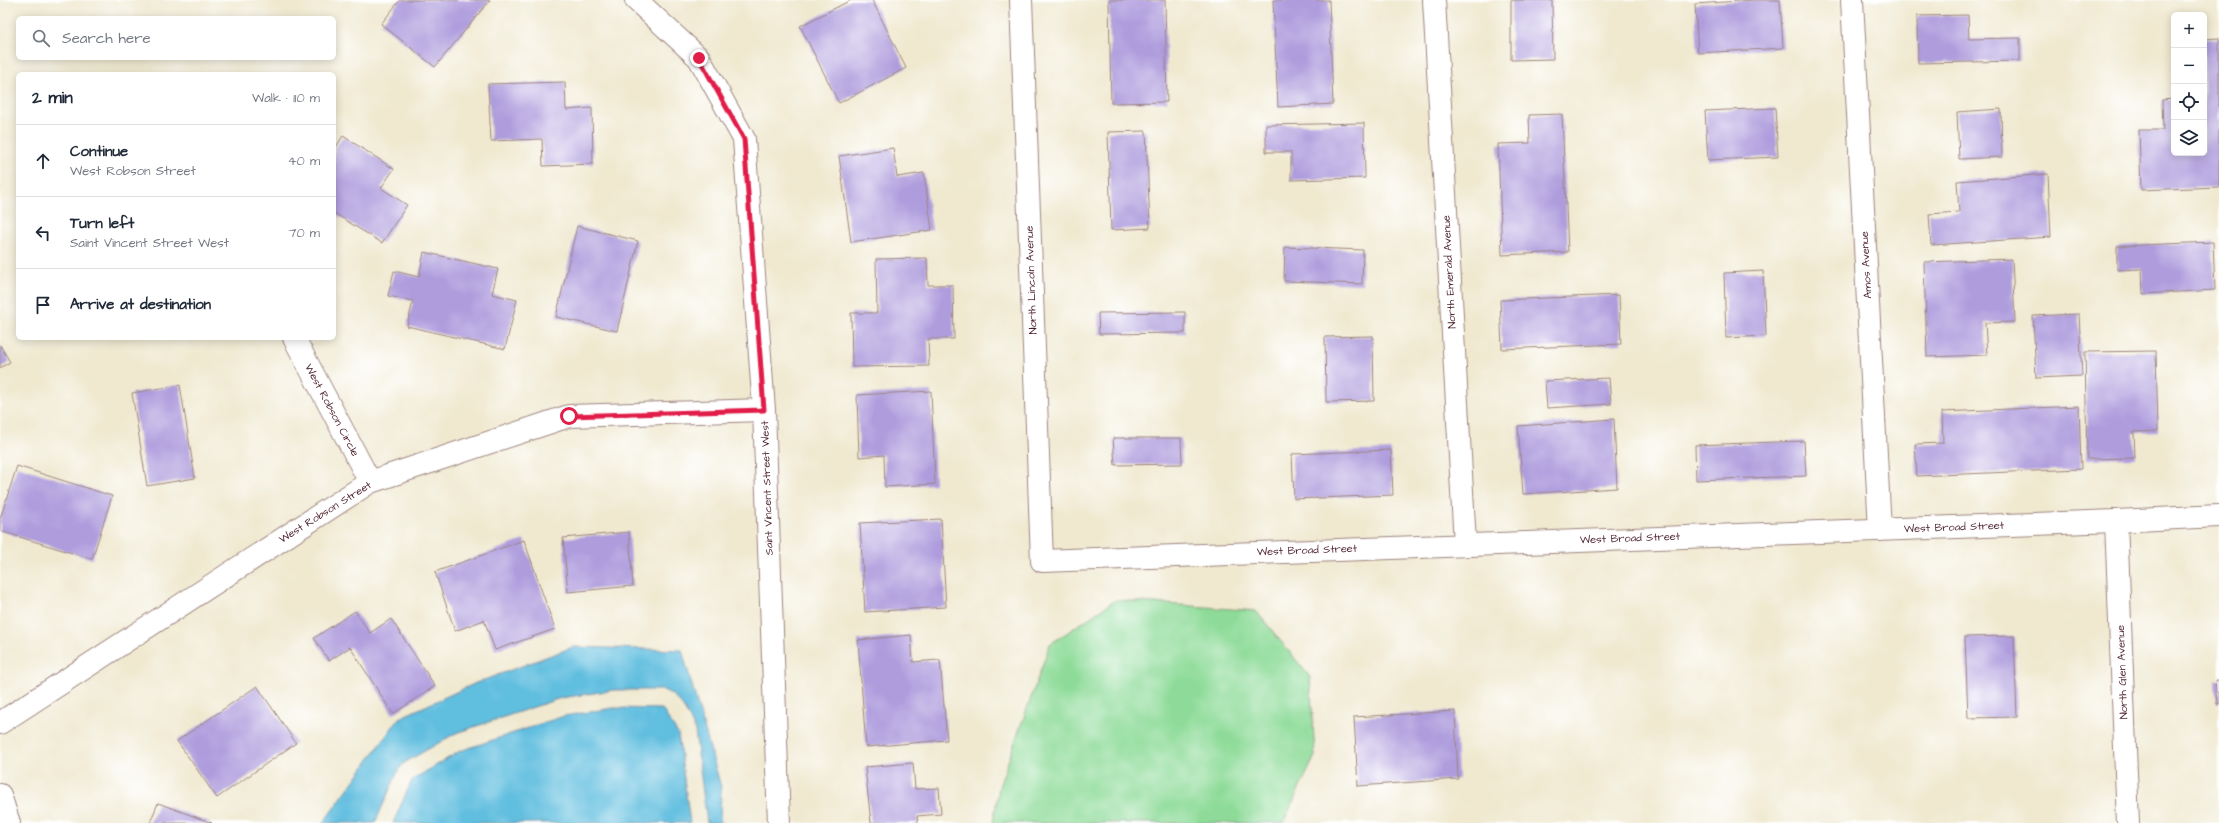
<!DOCTYPE html>
<meta charset="utf-8">
<style>
:root{--surface:#fff;--page:#f6f6f7;--text:#1f2937;--muted:#747a83;--line:#e0e1e3}
body{margin:0;font-family:"Architects Daughter",sans-serif;background:var(--page);color:var(--text)}
.controls{position:absolute;right:12px;top:12px;display:grid;overflow:hidden;border-radius:6px;box-shadow:0 2px 10px #0003}
.controls button{width:36px;height:36px;display:grid;place-items:center;padding:0;border:0;border-bottom:1px solid var(--line);background:var(--surface);color:var(--text);font:20px sans-serif}
.stop{position:absolute;width:12px;height:12px;margin:-9px;border:3px solid #e11d48;border-radius:50%;background:#fff}
.stop.end{background:#e11d48;border-color:#fff;box-shadow:0 1px 4px #0008}
.list{margin:0;padding:0;list-style:none}
h2{display:flex;justify-content:space-between;align-items:center;height:52px;margin:0;padding:0 16px;font-size:17px}
h2 small{font-size:13px;font-weight:400;color:var(--muted)}
.list li{display:grid;grid-template-columns:26px 1fr auto;gap:12px;align-items:center;box-sizing:border-box;height:72px;padding:0 16px;border-top:1px solid var(--line)}
.list b{display:block;font-size:15px;white-space:nowrap}
.list p{margin:0;font-size:13px;white-space:nowrap;color:var(--muted)}
.list em{font-size:13px;font-style:normal;color:var(--muted)}
.icon{flex:none;width:22px;height:22px;fill:none;stroke:currentColor;stroke-width:2;stroke-linecap:round;stroke-linejoin:round}
.map{position:relative;flex:none;width:2219px;height:823px;overflow:hidden}
.search{position:absolute;background:var(--surface);box-shadow:0 2px 10px #0003;left:16px;top:16px;width:320px;height:44px;display:flex;align-items:center;gap:10px;box-sizing:border-box;padding:0 14px;border-radius:6px;color:var(--muted);font-size:15px}
.panel{position:absolute;background:var(--surface);box-shadow:0 2px 10px #0003;left:16px;top:72px;width:320px;height:268px;border-radius:6px}
.map>svg:first-child{display:block}
</style>
<div class="map">
<svg width="2219" height="823" viewBox="0 0 2219 823">
<rect width="100%" height="100%" fill="#fff"/>
<filter id="ink" filterUnits="userSpaceOnUse"><feTurbulence type="fractalNoise" baseFrequency=".025" numOctaves="2"/><feDisplacementMap in="SourceGraphic" scale="8" xChannelSelector="R" yChannelSelector="G"/><feConvolveMatrix kernelMatrix="1 2 1 2 8 2 1 2 1" color-interpolation-filters="sRGB"/></filter>
<filter id="wash" filterUnits="userSpaceOnUse"><feTurbulence type="fractalNoise" baseFrequency=".012" numOctaves="4" result="noise"/><feDisplacementMap in="SourceGraphic" scale="16" xChannelSelector="R" yChannelSelector="G"/><feGaussianBlur stdDeviation="0.9" result="paint"/><feColorMatrix in="noise" values="0 0 0 0 0 0 0 0 0 0 0 0 0 0 0 0 0 1.4 0 .05"/><feComposite in="paint" operator="in"/></filter>
<g filter="url(#wash)">
<rect width="100%" height="100%" fill="#f0e9d0"/>
<polygon fill="#8edb99" stroke="#6c7d62" points="1116,600 1256,611 1310,677 1315,756 1283,823 993,823 999,787 1050,644"/>
<g fill="#60bedf" stroke="#556e85">
<path d="M 573,647 L 682,650 L 721,787 L 720,823 L 707,823 L 695,731 C 690,717 678,693 662,690 L 613,690 L 561,698 L 456,733 L 404,763 L 398,771 L 375,823 L 323,823 L 399,718 L 476,683 Z"/>
<polygon points="613,708 662,709 678,734 690,823 393,823 412,780 460,751 564,716"/>
</g>
<g id="blocks">
<g fill="#ae9cdd">
<polygon points="400,0 490,0 435,67 381,24"/>
<polygon points="851,0 872,0 906,68 839,103 800,26"/>
<polygon points="1109,0 1165,0 1167,102 1111,103"/>
<polygon points="1273,0 1329,0 1333,104 1278,107"/>
<polygon points="1511,0 1552,0 1553,59 1511,60"/>
<polygon points="1754,0 1780,0 1783,48 1698,53 1695,4"/>
<polygon points="1968,15 1969,39 2020,38 2020,61 1918,63 1917,16"/>
<polygon points="2219,38 2219,187 2141,190 2139,130 2163,130 2162,100 2174,99 2174,153 2204,153 2204,39"/>
<polygon points="565,82 566,110 592,108 593,164 543,166 542,139 491,141 488,84"/>
<polygon points="1775,108 1778,157 1708,160 1705,111"/>
<polygon points="2001,109 2002,157 1959,159 1957,112"/>
<polygon points="1562,114 1568,252 1502,255 1498,144 1530,143 1529,115"/>
<polygon points="1364,123 1365,178 1291,180 1291,152 1266,152 1266,125"/>
<polygon points="1146,131 1150,228 1111,230 1108,132"/>
<polygon points="343,136 394,169 381,188 407,205 382,243 334,213 334,150"/>
<polygon points="893,148 897,177 924,173 932,230 851,242 839,156"/>
<polygon points="2048,174 2051,237 1931,245 1929,214 1959,212 1957,181"/>
<polygon points="577,226 638,241 617,331 556,317"/>
<polygon points="2213,242 2215,290 2143,294 2142,269 2117,270 2117,246"/>
<polygon points="1285,247 1363,250 1362,284 1284,281"/>
<polygon points="424,252 498,269 492,294 517,300 505,349 407,326 413,301 388,296 394,271 419,277"/>
<polygon points="927,258 928,285 953,285 954,339 928,339 929,366 852,367 851,313 877,313 876,259"/>
<polygon points="2012,259 2015,322 1985,323 1987,355 1927,357 1924,262"/>
<polygon points="1763,271 1766,336 1726,338 1724,273"/>
<polygon points="1619,295 1621,344 1502,349 1500,300"/>
<polygon points="1185,312 1185,333 1099,334 1098,313"/>
<polygon points="2079,314 2082,376 2036,378 2033,316"/>
<polygon points="1373,336 1374,401 1326,402 1325,337"/>
<polygon points="0,345 10,362 0,368"/>
<polygon points="2156,351 2158,431 2134,432 2135,458 2087,459 2085,352"/>
<polygon points="1609,378 1611,404 1547,408 1545,381"/>
<polygon points="180,385 195,478 147,486 132,393"/>
<polygon points="931,391 935,484 885,487 884,455 859,457 857,395"/>
<polygon points="2079,406 2081,469 1917,476 1915,444 1943,443 1942,412"/>
<polygon points="1614,419 1617,488 1523,494 1518,426"/>
<polygon points="1113,438 1181,438 1182,464 1115,465"/>
<polygon points="1804,441 1806,476 1696,480 1695,445"/>
<polygon points="1391,450 1393,495 1294,499 1292,454"/>
<polygon points="17,466 112,496 92,559 0,531 0,519"/>
<polygon points="941,519 946,607 865,612 860,523"/>
<polygon points="629,532 633,586 568,592 563,538"/>
<polygon points="524,540 555,629 495,650 484,620 455,631 435,572"/>
<polygon points="355,611 370,633 391,619 435,686 393,714 350,647 329,661 314,638"/>
<polygon points="911,635 913,662 940,660 947,740 866,747 858,640"/>
<polygon points="2014,636 2017,717 1968,718 1965,637"/>
<polygon points="2215,680 2219,680 2219,704 2217,704"/>
<polygon points="257,686 296,743 217,798 177,741"/>
<polygon points="1455,711 1458,779 1358,786 1354,717"/>
<polygon points="913,763 915,789 939,788 941,814 917,816 918,823 871,823 865,767"/>
<polygon points="158,803 212,823 150,823"/>
</g>
</g>
</g>
<g filter="url(#ink)">
<use href="#blocks" fill-opacity="0" stroke="#9d847e" stroke-width="1"/>
<g fill="none" stroke-linecap="round" stroke-linejoin="round">
<g stroke="#9d847e" stroke-width="24">
<g id="street">
<polyline points="636,0 699,58 744,139 764,410 779,823"/>
<polyline points="1021,0 1042,561 2116,521 2219,516"/>
<polyline points="1434,0 1465,544"/>
<polyline points="1852,0 1880,530"/>
<polyline points="294,338 370,482"/>
<polyline points="2116,521 2128,823"/>
<polyline points="0,723 370,482 569,416 764,410"/>
<polyline points="0,795 9,823"/>
</g>
</g>
<use href="#street" stroke="#fff" stroke-width="22"/>
</g>
</g>
<g fill="none" stroke-linecap="round" stroke-linejoin="round" filter="url(#ink)">
<polyline stroke="#e11d48" stroke-width="5" points="569,416 764,410 744,139 699,58"/>
</g>
<g text-anchor="middle" dominant-baseline="central" stroke-width="4" stroke-linejoin="round" paint-order="stroke">
<g font-size="11" fill="#4a1f2b" stroke="#fff">
<text transform="translate(1866 265) rotate(-93)">Amos Avenue</text>
<text transform="translate(1449 272) rotate(-93)">North Emerald Avenue</text>
<text transform="translate(1031 280) rotate(-92)">North Lincoln Avenue</text>
<text transform="translate(332 410) rotate(62)">West Robson Circle</text>
<text transform="translate(767 488) rotate(-92)">Saint Vincent Street West</text>
<text transform="translate(325 512) rotate(-32)">West Robson Street</text>
<text transform="translate(1954 527) rotate(-2)">West Broad Street</text>
<text transform="translate(1630 538) rotate(-2)">West Broad Street</text>
<text transform="translate(1307 550) rotate(-2)">West Broad Street</text>
<text transform="translate(2122 672) rotate(-92)">North Glen Avenue</text>
</g>
</g>
</svg>
<div class="controls">
<button>+</button>
<button>−</button>
<button><svg class="icon" aria-label="locate" viewBox="0 0 24 24"><circle cx="12" cy="12" r="6"/><path d="M12 2v4M12 18v4M2 12h4M18 12h4"/></svg></button>
<button><svg class="icon" aria-label="layers" viewBox="0 0 24 24"><path d="M12 4l9 5-9 5-9-5zM3 14l9 5 9-5"/></svg></button>
</div>
<div class="stop" style="left:569px;top:416px"></div>
<div class="stop end" style="left:699px;top:58px"></div>
<div class="search"><svg class="icon" aria-label="search" viewBox="0 0 24 24"><circle cx="10" cy="10" r="6"/><path d="M15 15l6 6"/></svg>Search here</div>
<section class="panel">
<h2>2 min<small>Walk · 110 m</small></h2>
<ul class="list">
<li><svg class="icon" aria-label="ahead" viewBox="0 0 24 24"><path d="M12 20V5M6 11l6-6 6 6"/></svg><div><b>Continue</b><p>West Robson Street</p></div><em>40 m</em></li>
<li><svg class="icon" aria-label="left" viewBox="0 0 24 24"><path d="M17 20v-9H6M10 6l-5 5 5 5"/></svg><div><b>Turn left</b><p>Saint Vincent Street West</p></div><em>70 m</em></li>
<li><svg class="icon" aria-label="arrive" viewBox="0 0 24 24"><path d="M6 21V4h12l-3 4 3 4H6"/></svg><div><b>Arrive at destination</b></div></li>
</ul>
</section>
</div>
